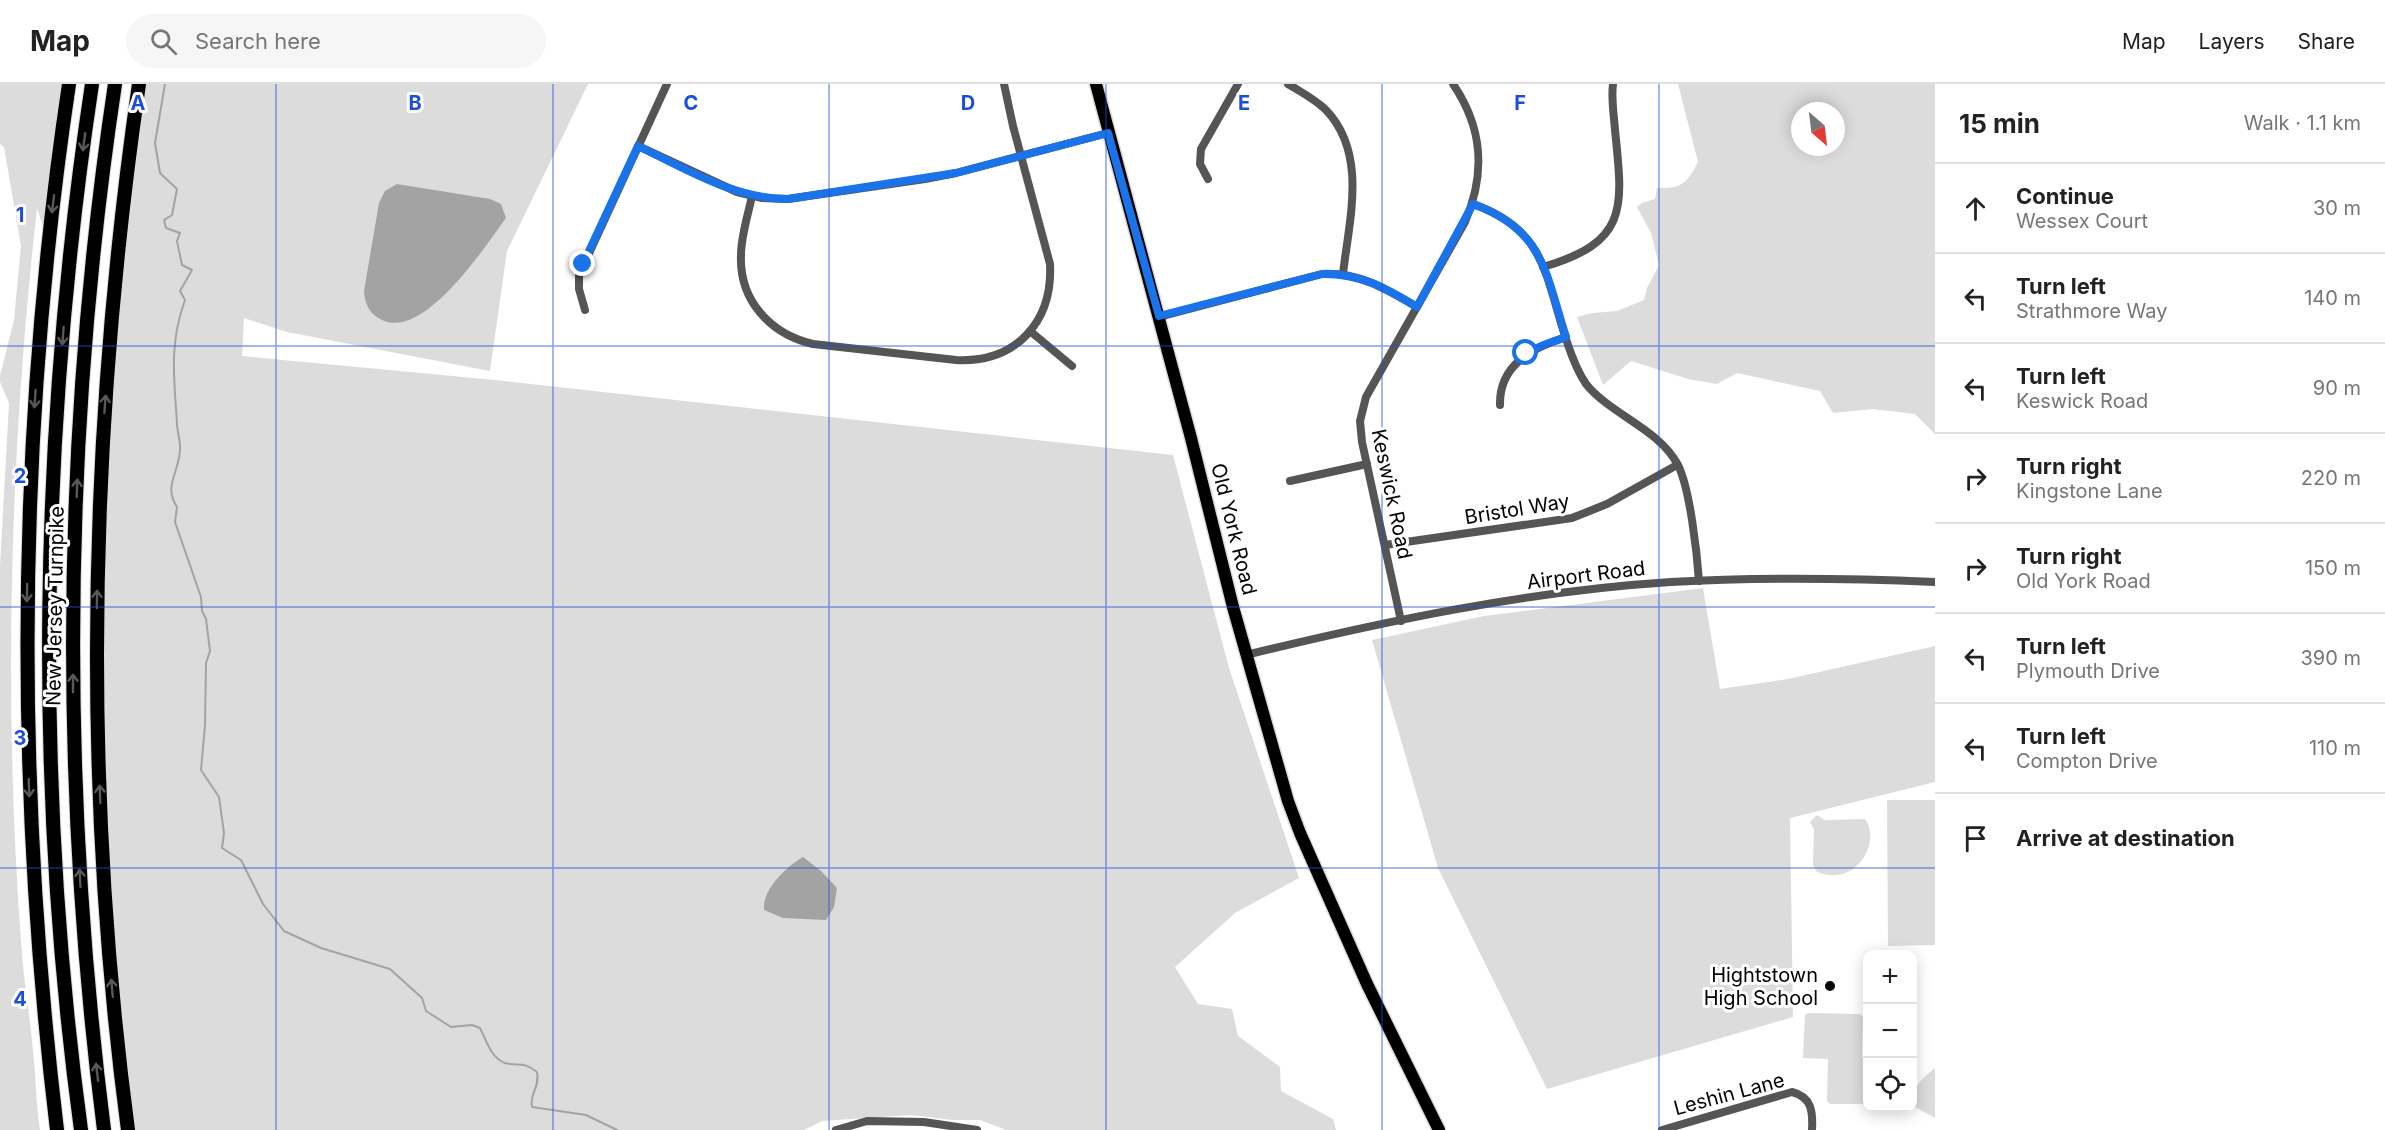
<!DOCTYPE html>
<meta charset="utf-8">
<style>
:root{--surface:#fff;--page:#f6f6f6;--text:#222;--muted:#767676;--line:#e0e0e0}
body{margin:0;font-family:Inter,sans-serif;background:var(--page);color:var(--text)}
.controls{position:absolute;right:18px;bottom:18px;display:grid;overflow:hidden;border-radius:12px;box-shadow:0 3px 15px #0003}
.controls button{width:54px;height:54px;display:grid;place-items:center;padding:0;border:0;border-bottom:2px solid var(--line);background:var(--surface);color:var(--text);font:30px sans-serif}
.compass{position:absolute;left:1791px;top:18px;width:54px;height:54px;border-radius:50%;background:var(--surface);box-shadow:0 3px 15px #0003;rotate:152deg}
.stop{position:absolute;width:18px;height:18px;margin:-14px;border:4px solid #1a73e8;border-radius:50%;background:#fff}
.stop.end{background:#1a73e8;border-color:#fff;box-shadow:0 2px 6px #0008}
.list{margin:0;padding:0;list-style:none}
h2{display:flex;justify-content:space-between;align-items:center;height:78px;margin:0;padding:0 24px;font-size:26px}
h2 small{font-size:20px;font-weight:400;color:var(--muted)}
.list li{display:grid;grid-template-columns:39px 1fr auto;gap:18px;align-items:center;box-sizing:border-box;height:90px;padding:0 24px;border-top:2px solid var(--line)}
.list b{display:block;font-size:22px;white-space:nowrap}
.list p{margin:0;font-size:20px;white-space:nowrap;color:var(--muted)}
.list em{font-size:20px;font-style:normal;color:var(--muted)}
.icon{flex:none;width:33px;height:33px;fill:none;stroke:currentColor;stroke-width:2;stroke-linecap:round;stroke-linejoin:round}
.map{position:relative;flex:none;width:1935px;height:1046px;overflow:hidden}
header{display:flex;align-items:center;gap:36px;box-sizing:border-box;height:84px;padding:0 30px;background:var(--surface);border-bottom:2px solid var(--line)}
header strong{font-size:28px}
nav{display:flex;gap:33px;margin-inline-start:auto;font-size:21px}
.search{width:420px;height:54px;background:var(--page);display:flex;align-items:center;gap:15px;box-sizing:border-box;padding:0 21px;border-radius:33px;color:var(--muted);font-size:22px}
main{display:flex}
aside{flex:1;background:var(--surface)}
.map>svg:first-child{display:block}
</style>
<header>
<strong>Map</strong>
<div class="search"><svg class="icon" aria-label="search" viewBox="0 0 24 24"><circle cx="10" cy="10" r="6"/><path d="M15 15l6 6"/></svg>Search here</div>
<nav><a>Map</a><a>Layers</a><a>Share</a></nav>
</header>
<main>
<div class="map">
<svg width="1935" height="1046" viewBox="0 0 1935 1046">
<rect width="100%" height="100%" fill="#fff"/>
<g fill="#dcdcdc" fill-rule="evenodd">
<path d="M 0,0 L 72,0 L 51,167 L 37,124 C 10,366 3,613 21,857 C 23,894 30,930 33,967 C 36,993 36,1020 40,1046 L 0,1046 L 0,482 L 9,319 L 0,298 L 0,292 L 14,236 L 21,162 L 4,63 L 0,60 Z"/>
<path d="M 139,0 L 588,0 L 507,167 L 490,287 L 287,248 L 244,234 L 242,272 L 495,296 L 1173,371 L 1229,584 L 1299,794 L 1235,829 L 1175,883 L 1198,920 L 1232,925 L 1238,952 L 1280,983 L 1281,1007 L 1333,1035 L 1336,1046 L 1006,1046 L 980,1036 L 953,1036 L 911,1031 L 822,1037 L 804,1046 L 123,1046 C 114,955 101,864 96,773 C 87,607 91,442 103,277 C 110,185 114,90 139,0 Z"/>
<path d="M 1678,0 L 1935,0 L 1935,350 L 1915,330 L 1872,325 L 1833,329 L 1820,307 L 1737,289 L 1717,300 L 1688,295 L 1631,277 L 1603,301 L 1577,233 L 1592,229 L 1617,227 L 1644,216 L 1647,204 L 1659,181 L 1651,149 L 1637,123 L 1642,119 L 1655,115 L 1657,104 C 1682,105 1687,99 1698,78 ZM 1800,27 L 1836,27 L 1836,63 L 1800,63 Z"/>
<polygon points="1703,504 1720,605 1788,595 1935,562 1935,698 1790,734 1793,933 1547,1005 1438,784 1372,556 1484,532"/>
<polygon points="1887,716 1935,716 1935,861 1888,862"/>
<path d="M 1817,731 L 1824,736 L 1865,735 C 1880,756 1861,789 1837,791 C 1830,792 1823,790 1817,788 L 1813,781 L 1814,745 L 1810,738 Z"/>
<polygon points="1808,929 1860,930 1863,933 1862,974 1867,975 1867,1020 1830,1020 1827,1017 1828,975 1803,974 1805,931"/>
<path d="M 1935,984 L 1935,1034 L 1913,1022 C 1912,1003 1920,996 1935,984 Z"/>
</g>
<g fill="#a3a3a3">
<path d="M 397,100 L 490,115 L 501,120 L 506,134 C 484,164 424,256 382,236 C 369,230 365,220 364,207 L 379,119 L 385,107 Z"/>
<path d="M 803,773 L 821,787 L 837,804 L 834,823 L 826,836 L 783,834 L 764,826 C 762,805 786,783 803,773 Z"/>
</g>
<g fill="none" stroke-linecap="round" stroke-linejoin="round">
<path stroke="#a3a3a3" stroke-width="2" d="M 165,0 L 155,59 L 160,89 L 177,105 L 172,131 L 164,136 L 166,144 L 180,149 L 177,157 L 182,181 L 192,186 L 180,207 L 185,216 C 169,260 174,294 177,339 C 177,348 181,358 180,366 C 179,389 163,402 177,423 L 175,438 L 201,513 L 202,527 L 206,535 L 210,567 L 206,579 L 205,641 L 201,686 L 219,713 L 224,749 L 222,764 L 241,776 L 263,820 L 284,847 L 321,864 L 390,885 L 422,914 L 426,927 L 451,943 L 472,941 L 480,944 C 486,956 491,974 505,979 C 520,983 521,976 537,988 C 540,1005 529,1009 532,1023 L 586,1031 L 617,1046"/>
<g stroke="#dbdbdb" stroke-width="15">
<polyline id="primary" points="1096,0 1191,354 1233,523 1288,717 1300,749 1367,900 1439,1046"/>
</g>
<g stroke="#dbdbdb" stroke-width="16">
<g id="motorway">
<path d="M 57,1046 C 15,697 17,347 69,0"/>
<path d="M 81,1046 C 34,700 40,345 92,0"/>
<path d="M 104,1046 C 60,699 63,346 115,0"/>
<path d="M 128,1046 C 82,699 89,346 139,0"/>
</g>
</g>
<g stroke="#555" stroke-width="8">
<path d="M 1288,0 C 1301,8 1315,15 1326,26 C 1368,70 1349,136 1343,190"/>
<polyline points="638,62 737,108 762,114 788,115 925,95 956,89 1108,49"/>
<polyline points="1208,95 1200,80 1201,65 1238,0"/>
<path d="M 752,112 C 748,131 741,152 741,171 C 739,216 770,250 813,260 L 956,276 C 1016,279 1053,238 1050,180 L 1013,42 L 1004,0"/>
<path d="M 1473,120 C 1547,146 1545,193 1567,258 C 1572,273 1577,287 1586,300 C 1611,331 1658,344 1678,381 C 1690,405 1697,469 1699,497"/>
<path d="M 1543,183 C 1629,158 1623,124 1615,46 C 1614,31 1611,15 1613,0"/>
<polyline points="585,226 579,205 579,191 667,0"/>
<path d="M 1159,233 L 1322,190 C 1359,188 1386,205 1417,223"/>
<polyline points="1030,247 1072,282"/>
<path d="M 1500,321 C 1499,281 1532,264 1566,253"/>
<polyline points="1290,397 1367,380"/>
<polyline points="1385,461 1572,434 1607,420 1677,381"/>
<path d="M 1401,537 L 1362,358 L 1360,337 L 1366,313 L 1465,138 C 1486,89 1483,44 1453,0"/>
<path d="M 1246,571 C 1385,537 1528,507 1671,498 C 1759,493 1847,494 1935,498"/>
<polyline points="836,1046 867,1037 924,1038 977,1046"/>
<path d="M 1662,1046 L 1792,1008 C 1812,1013 1813,1028 1812,1046"/>
</g>
<use href="#primary" stroke="#000" stroke-width="12"/>
<use href="#motorway" stroke="#000" stroke-width="14"/>
</g>
<defs><path id="oneway-shaft" d="M-6 0H5M1.5-3L5.5 0L1.5 3" fill="none" stroke-width="1.6" stroke-linecap="round" stroke-linejoin="round" transform="scale(1.5)"/></defs>
<g stroke="#595959">
<use href="#oneway-shaft" transform="translate(84 58) rotate(98)"/>
<use href="#oneway-shaft" transform="translate(53 120) rotate(97)"/>
<use href="#oneway-shaft" transform="translate(63 252) rotate(94)"/>
<use href="#oneway-shaft" transform="translate(35 315) rotate(94)"/>
<use href="#oneway-shaft" transform="translate(105 320) rotate(-86)"/>
<use href="#oneway-shaft" transform="translate(77 404) rotate(-88)"/>
<use href="#oneway-shaft" transform="translate(27 509) rotate(91)"/>
<use href="#oneway-shaft" transform="translate(97 515) rotate(-89)"/>
<use href="#oneway-shaft" transform="translate(73 599) rotate(-90)"/>
<use href="#oneway-shaft" transform="translate(29 704) rotate(88)"/>
<use href="#oneway-shaft" transform="translate(100 710) rotate(-92)"/>
<use href="#oneway-shaft" transform="translate(80 794) rotate(-93)"/>
<use href="#oneway-shaft" transform="translate(112 904) rotate(-95)"/>
<use href="#oneway-shaft" transform="translate(97 988) rotate(-97)"/>
</g>
<g fill="none" stroke-linecap="round" stroke-linejoin="round">
<path stroke="#1a73e8" stroke-width="8" d="M 583,180 L 638,62 C 686,85 734,115 788,115 L 956,89 L 1108,49 L 1159,232 L 1322,190 C 1359,189 1386,204 1417,223 L 1473,120 C 1544,146 1545,188 1566,253 L 1541,262 L 1526,269"/>
</g>
<path fill="none" stroke="#1d4ed8" stroke-width="1.5" stroke-opacity="0.55" d="M 276,0 L 276,1046M 553,0 L 553,1046M 829,0 L 829,1046M 1106,0 L 1106,1046M 1382,0 L 1382,1046M 1659,0 L 1659,1046M 0,262 L 1935,262M 0,523 L 1935,523M 0,784 L 1935,784"/>
<circle fill="#000" stroke="#fff" stroke-width="2" cx="1830" cy="902" r="6"/>
<g text-anchor="middle" dominant-baseline="central" stroke-width="6" stroke-linejoin="round" paint-order="stroke">
<g font-size="20" fill="#000" stroke="#fff">
<text transform="translate(1392 410) rotate(78)">Keswick Road</text>
<text transform="translate(1517 425) rotate(-9)">Bristol Way</text>
<text transform="translate(1234 445) rotate(76)">Old York Road</text>
<text transform="translate(1586 491) rotate(-7)">Airport Road</text>
<text transform="translate(55 522) rotate(-89)">New Jersey Turnpike</text>
<text transform="translate(1729 1010) rotate(-15)">Leshin Lane</text>
</g>
<g font-size="20" fill="#000" stroke="#fff" text-anchor="end">
<text x="1818" y="891">Hightstown<tspan x="1818" dy="23">High School</tspan></text>
</g>
</g>
<g font-size="20" text-anchor="middle" font-weight="bold" fill="#1d4ed8" stroke="#fff" stroke-width="6" stroke-linejoin="round" paint-order="stroke">
<text x="138" y="26">A</text>
<text x="415" y="26">B</text>
<text x="691" y="26">C</text>
<text x="968" y="26">D</text>
<text x="1244" y="26">E</text>
<text x="1520" y="26">F</text>
<text x="20" y="138">1</text>
<text x="20" y="399">2</text>
<text x="20" y="661">3</text>
<text x="20" y="922">4</text>
</g>
</svg>
<div class="controls">
<button>+</button>
<button>−</button>
<button><svg class="icon" aria-label="locate" viewBox="0 0 24 24"><circle cx="12" cy="12" r="6"/><path d="M12 2v4M12 18v4M2 12h4M18 12h4"/></svg></button>
</div>
<svg class="compass" viewBox="-18 -18 36 36"><path d="M0-13l5 13h-10z" fill="#e53935"/><path d="M0 13l5-13h-10z" fill="#767676"/></svg>
<div class="stop" style="left:1526px;top:269px"></div>
<div class="stop end" style="left:583px;top:180px"></div>
</div>
<aside>
<h2>15 min<small>Walk · 1.1 km</small></h2>
<ul class="list">
<li><svg class="icon" aria-label="ahead" viewBox="0 0 24 24"><path d="M12 20V5M6 11l6-6 6 6"/></svg><div><b>Continue</b><p>Wessex Court</p></div><em>30 m</em></li>
<li><svg class="icon" aria-label="left" viewBox="0 0 24 24"><path d="M17 20v-9H6M10 6l-5 5 5 5"/></svg><div><b>Turn left</b><p>Strathmore Way</p></div><em>140 m</em></li>
<li><svg class="icon" aria-label="left" viewBox="0 0 24 24"><path d="M17 20v-9H6M10 6l-5 5 5 5"/></svg><div><b>Turn left</b><p>Keswick Road</p></div><em>90 m</em></li>
<li><svg class="icon" aria-label="right" viewBox="0 0 24 24"><path d="M7 20v-9h11M14 6l5 5-5 5"/></svg><div><b>Turn right</b><p>Kingstone Lane</p></div><em>220 m</em></li>
<li><svg class="icon" aria-label="right" viewBox="0 0 24 24"><path d="M7 20v-9h11M14 6l5 5-5 5"/></svg><div><b>Turn right</b><p>Old York Road</p></div><em>150 m</em></li>
<li><svg class="icon" aria-label="left" viewBox="0 0 24 24"><path d="M17 20v-9H6M10 6l-5 5 5 5"/></svg><div><b>Turn left</b><p>Plymouth Drive</p></div><em>390 m</em></li>
<li><svg class="icon" aria-label="left" viewBox="0 0 24 24"><path d="M17 20v-9H6M10 6l-5 5 5 5"/></svg><div><b>Turn left</b><p>Compton Drive</p></div><em>110 m</em></li>
<li><svg class="icon" aria-label="arrive" viewBox="0 0 24 24"><path d="M6 21V4h12l-3 4 3 4H6"/></svg><div><b>Arrive at destination</b></div></li>
</ul>
</aside>
</main>
